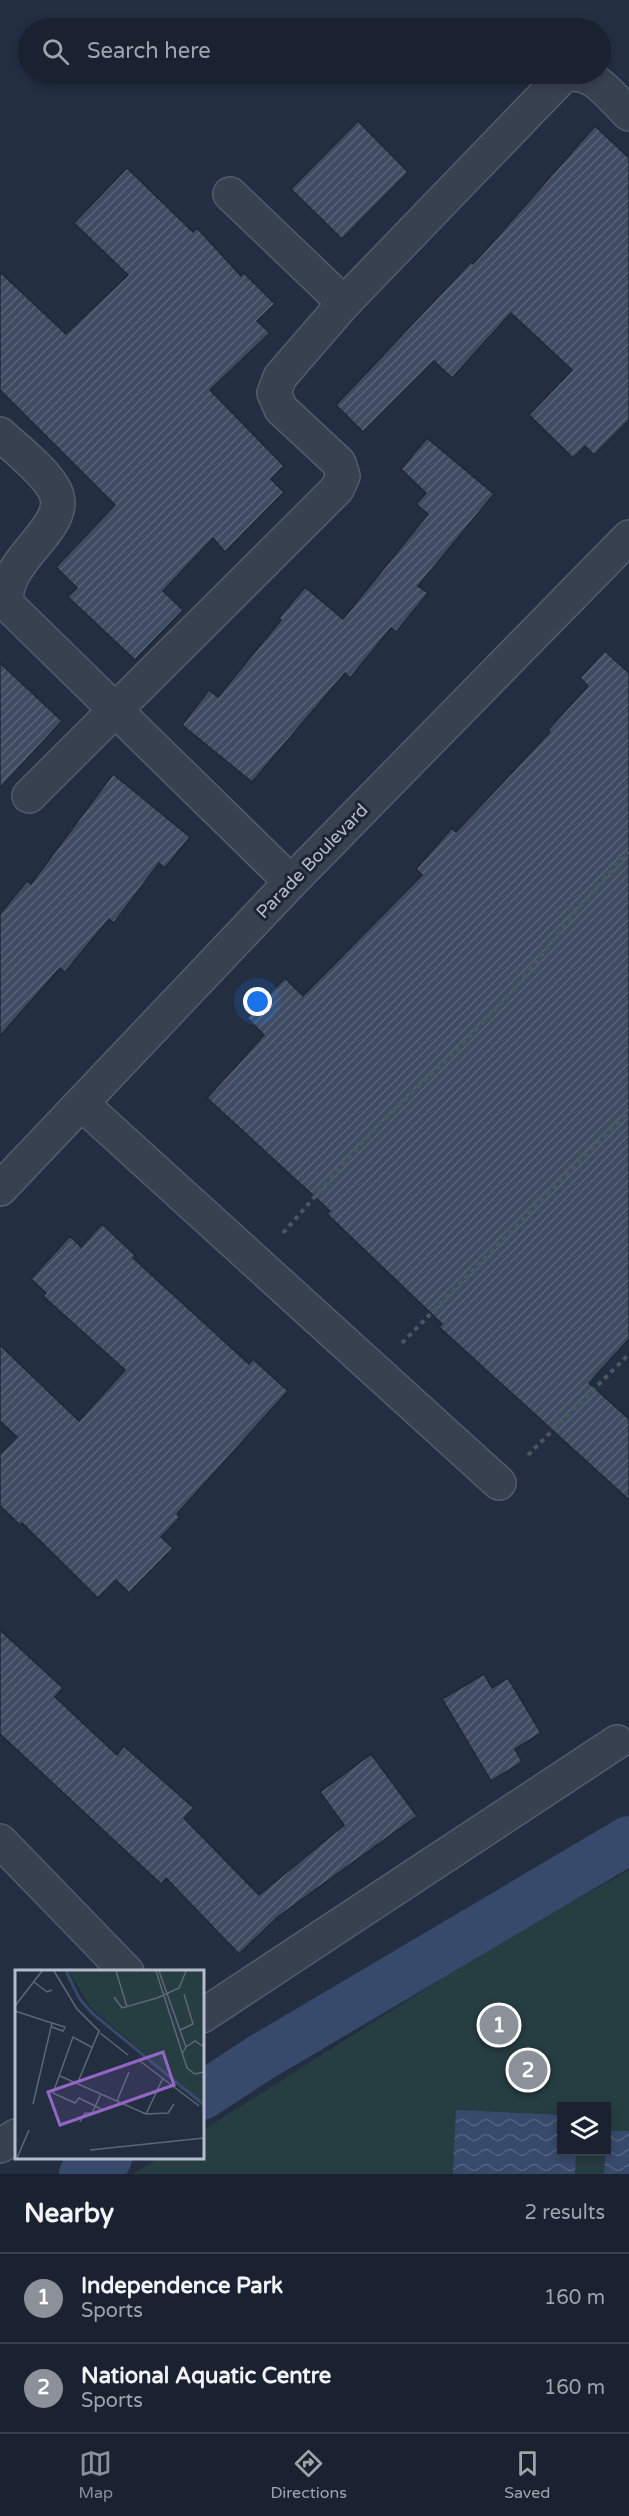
<!DOCTYPE html>
<style>
:root{--surface:#1a2231;--page:#232a39;--text:#f1f3f6;--muted:#9fa4ab;--line:#383f4d;--accent:#8c9099}
body{margin:0;font-family:"Varela Round",sans-serif;background:var(--page);color:var(--text)}
.controls{position:absolute;right:18px;bottom:18px;display:grid;overflow:hidden;border-radius:0px;box-shadow:0 3px 9px #0003}
.controls button{width:54px;height:54px;display:grid;place-items:center;padding:0;border:0;border-bottom:2px solid var(--line);background:var(--surface);color:var(--text);font:30px sans-serif}
.you{position:absolute;left:258px;top:1002px;width:21px;height:21px;margin:-15px;border:4px solid #fff;border-radius:50%;background:#1a73e8;box-shadow:0 0 0 9px #1a73e833}
.badge{display:grid;place-items:center;width:39px;height:39px;border-radius:50%;background:var(--accent);color:#fff;font-size:20px;font-weight:700}
.pin{position:absolute;translate:-50% -50%;border:3px solid #fff;box-shadow:0 2px 6px #0006}
.list{margin:0;padding:0;list-style:none}
h2{display:flex;justify-content:space-between;align-items:center;height:78px;margin:0;padding:0 24px;font-size:26px}
h2 small{font-size:20px;font-weight:400;color:var(--muted)}
.list li{display:grid;grid-template-columns:39px 1fr auto;gap:18px;align-items:center;box-sizing:border-box;height:90px;padding:0 24px;border-top:2px solid var(--line)}
.list b{display:block;font-size:22px;white-space:nowrap}
.list p{margin:0;font-size:20px;white-space:nowrap;color:var(--muted)}
.list em{font-size:20px;font-style:normal;color:var(--muted)}
.icon{flex:none;width:33px;height:33px;fill:none;stroke:currentColor;stroke-width:2;stroke-linecap:round;stroke-linejoin:round}
.map{position:relative;flex:none;width:629px;height:2174px;overflow:hidden}
.search{position:absolute;background:var(--surface);box-shadow:0 3px 9px #0003;left:18px;right:18px;top:18px;height:66px;display:flex;align-items:center;gap:15px;box-sizing:border-box;padding:0 21px;border-radius:33px;color:var(--muted);font-size:22px}
.sheet{height:258px;background:var(--surface)}
nav{display:flex;justify-content:space-around;align-items:center;box-sizing:border-box;height:84px;border-top:2px solid var(--line);background:var(--surface);font-size:16px;color:var(--muted)}
nav a{display:grid;justify-items:center;gap:3px}
nav .on{color:var(--accent)}
.map>svg:first-child{display:block}
</style>
<div class="map">
<svg width="629" height="2174" viewBox="0 0 629 2174">
<defs>
<pattern id="water-waves" width="16" height="10" patternUnits="userSpaceOnUse" patternTransform="scale(1.5)"><rect width="16" height="10" fill="#384a6b"/><path d="M0 5q4-4 8 0t8 0" fill="none" stroke="#52627f"/></pattern>
<pattern id="building-hatch" width="6" height="6" patternUnits="userSpaceOnUse" patternTransform="scale(1.5)"><rect width="6" height="6" fill="#3f4b61"/><path d="M-1 1l2-2M0 6l6-6M5 7l2-2" fill="none" stroke="#586376"/></pattern>
</defs>
<rect width="100%" height="100%" fill="#232e41"/>
<path fill="#263d42" fill-rule="evenodd" d="M 629,1870 L 629,2174 L 133,2174 L 159,2158 L 202,2158 L 203,2130 L 498,1943 ZM 562,2106 L 606,2106 L 606,2152 L 562,2152 Z"/>
<g fill="url(#water-waves)">
<polygon points="456,2110 561,2115 562,2152 576,2152 575,2174 453,2174"/>
<polygon points="607,2131 629,2131 629,2174 604,2174"/>
</g>
<g fill="none" stroke-linecap="round" stroke-linejoin="round">
<g stroke="#384a6b" stroke-width="48">
<polyline points="202,2096 260,2058 629,1840"/>
<polyline points="83,2174 108,2158"/>
</g>
</g>
<g fill="url(#building-hatch)" stroke="#1f2837" stroke-width="1.5">
<polygon points="358,121 408,172 342,239 291,189"/>
<polygon points="595,126 629,158 629,420 594,455 585,446 573,458 529,415 572,370 511,313 452,378 434,361 363,432 336,405 471,262 473,264 493,242"/>
<polygon points="127,168 193,232 197,228 241,276 244,273 275,304 257,321 270,333 210,390 284,466 271,479 284,492 225,552 213,538 163,591 183,610 135,660 68,597 77,588 56,567 115,505 0,390 0,272 66,334 128,275 74,223"/>
<polygon points="427,438 494,494 418,586 428,593 396,632 391,628 350,678 345,673 252,782 182,725 209,690 218,697 281,620 279,618 305,587 343,619 428,514 416,504 426,493 401,469"/>
<polygon points="605,651 629,673 629,1339 589,1383 629,1419 629,1500 439,1327 442,1324 327,1214 330,1211 207,1098 264,1035 247,1018 285,978 303,996 422,875 416,869 452,828 456,832 550,732 548,730 588,686 580,678"/>
<polygon points="0,663 62,721 0,788"/>
<polygon points="113,774 190,837 165,868 159,863 114,923 109,919 65,972 60,968 0,1036 0,914 27,881 31,884"/>
<polygon points="102,1224 135,1255 133,1258 249,1364 253,1359 288,1391 177,1514 180,1517 161,1537 173,1548 129,1593 116,1580 98,1598 22,1523 20,1525 0,1506 0,1454 17,1437 0,1421 0,1345 79,1421 125,1370 43,1296 46,1293 31,1279 70,1236 81,1247"/>
<polygon points="0,1630 63,1688 55,1697 117,1755 124,1746 194,1808 184,1818 259,1895 344,1825 320,1792 371,1754 417,1816 279,1916 239,1954 166,1878 161,1884 0,1734"/>
<polygon points="484,1674 492,1688 508,1678 541,1733 515,1749 522,1762 491,1781 442,1699"/>
</g>
<g fill="none" stroke-linecap="round" stroke-linejoin="round">
<g stroke="#535c6b" stroke-width="36">
<g id="street">
<polyline points="230,194 344,303"/>
<path d="M 0,434 C 16,449 46,472 55,491 C 73,527 0,560 7,604 L 291,882"/>
<path d="M 29,796 L 337,489 L 343,476 L 339,463 L 281,409 L 274,393 L 280,377 L 344,303 L 563,76 C 591,66 611,97 629,114"/>
<polyline points="82,1104 499,1483"/>
<polyline points="0,1189 291,882 629,537"/>
<polyline points="0,1841 127,1972"/>
<polyline points="202,2016 617,1742"/>
<polyline points="0,2146 16,2136"/>
</g>
</g>
<g stroke="#445a5e" stroke-width="4" stroke-dasharray="4.5 4.5" stroke-linecap="butt">
<polyline points="283,1233 377,1126 455,1052 517,986 586,899 629,852"/>
<polyline points="402,1343 629,1111"/>
<polyline points="528,1455 629,1354"/>
</g>
<use href="#street" stroke="#384150" stroke-width="33"/>
</g>
<g text-anchor="middle" dominant-baseline="central" stroke-width="6" stroke-linejoin="round" paint-order="stroke">
<g font-size="18" fill="#b4bccb" stroke="#1d2535">
<text transform="translate(312 861) rotate(-46)">Parade Boulevard</text>
</g>
</g>
<g transform="translate(15 1970)">
<rect width="189" height="189" fill="#232e41"/>
<path d="M 53,1 L 189,1 L 189,134 L 77,39 Z" fill="#263d42"/>
<path fill="none" stroke="#384a6b" stroke-width="3" d="M 51,1 L 64,28 L 77,43 L 189,135"/>
<path fill="none" stroke="#5d6778" stroke-width="1.5" d="M 39,1 L 62,39 L 84,61 L 63,112M 101,1 L 112,37M 141,1 L 172,98 L 180,104 L 189,102M 144,1 L 171,77 L 167,84M 19,12 L 32,22 L 37,20M 99,27 L 107,38 L 142,28 L 164,18 L 171,1M 0,36 L 27,1M 0,41 L 37,53 L 18,134M 37,57 L 48,61 L 50,57 L 37,53M 165,60 L 178,54 L 169,24M 85,63 L 113,85M 171,77 L 180,71 L 189,77M 78,78 L 58,67 L 38,123 L 60,133 L 64,128 L 86,139M 125,91 L 184,136M 45,106 L 131,144 L 153,143 L 159,134M 102,131 L 114,102M 131,144 L 148,108M 65,152 L 70,143 L 77,143 L 86,124M 75,180 L 189,168M 2,188 L 14,160"/>
<path fill="#9266c4" fill-opacity="0.15" stroke="#9266c4" stroke-width="3" d="M 148,82 L 159,115 L 45,155 L 33,122 Z"/>
<rect width="189" height="189" fill="none" stroke="#b4bccb" stroke-width="3"/>
</g>
</svg>
<div class="controls">
<button><svg class="icon" aria-label="layers" viewBox="0 0 24 24"><path d="M12 4l9 5-9 5-9-5zM3 14l9 5 9-5"/></svg></button>
</div>
<div class="you"></div>
<div class="pin badge" style="left:499px;top:2025px">1</div>
<div class="pin badge" style="left:528px;top:2070px">2</div>
<div class="search"><svg class="icon" aria-label="search" viewBox="0 0 24 24"><circle cx="10" cy="10" r="6"/><path d="M15 15l6 6"/></svg>Search here</div>
</div>
<section class="sheet">
<h2>Nearby<small>2 results</small></h2>
<ul class="list">
<li><span class="badge">1</span><div><b>Independence Park</b><p>Sports</p></div><em>160 m</em></li>
<li><span class="badge">2</span><div><b>National Aquatic Centre</b><p>Sports</p></div><em>160 m</em></li>
</ul>
</section>
<nav>
<a class="on"><svg class="icon" aria-label="map" viewBox="0 0 24 24"><path d="M3 6l6-2 6 2 6-2v14l-6 2-6-2-6 2zM9 4v14M15 6v14"/></svg>Map</a>
<a><svg class="icon" aria-label="directions" viewBox="0 0 24 24"><path d="M12 3l9 9-9 9-9-9zM9 14v-3h6M13 9l2 2-2 2"/></svg>Directions</a>
<a><svg class="icon" aria-label="saved" viewBox="0 0 24 24"><path d="M7 4h10v16l-5-4-5 4z"/></svg>Saved</a>
</nav>
